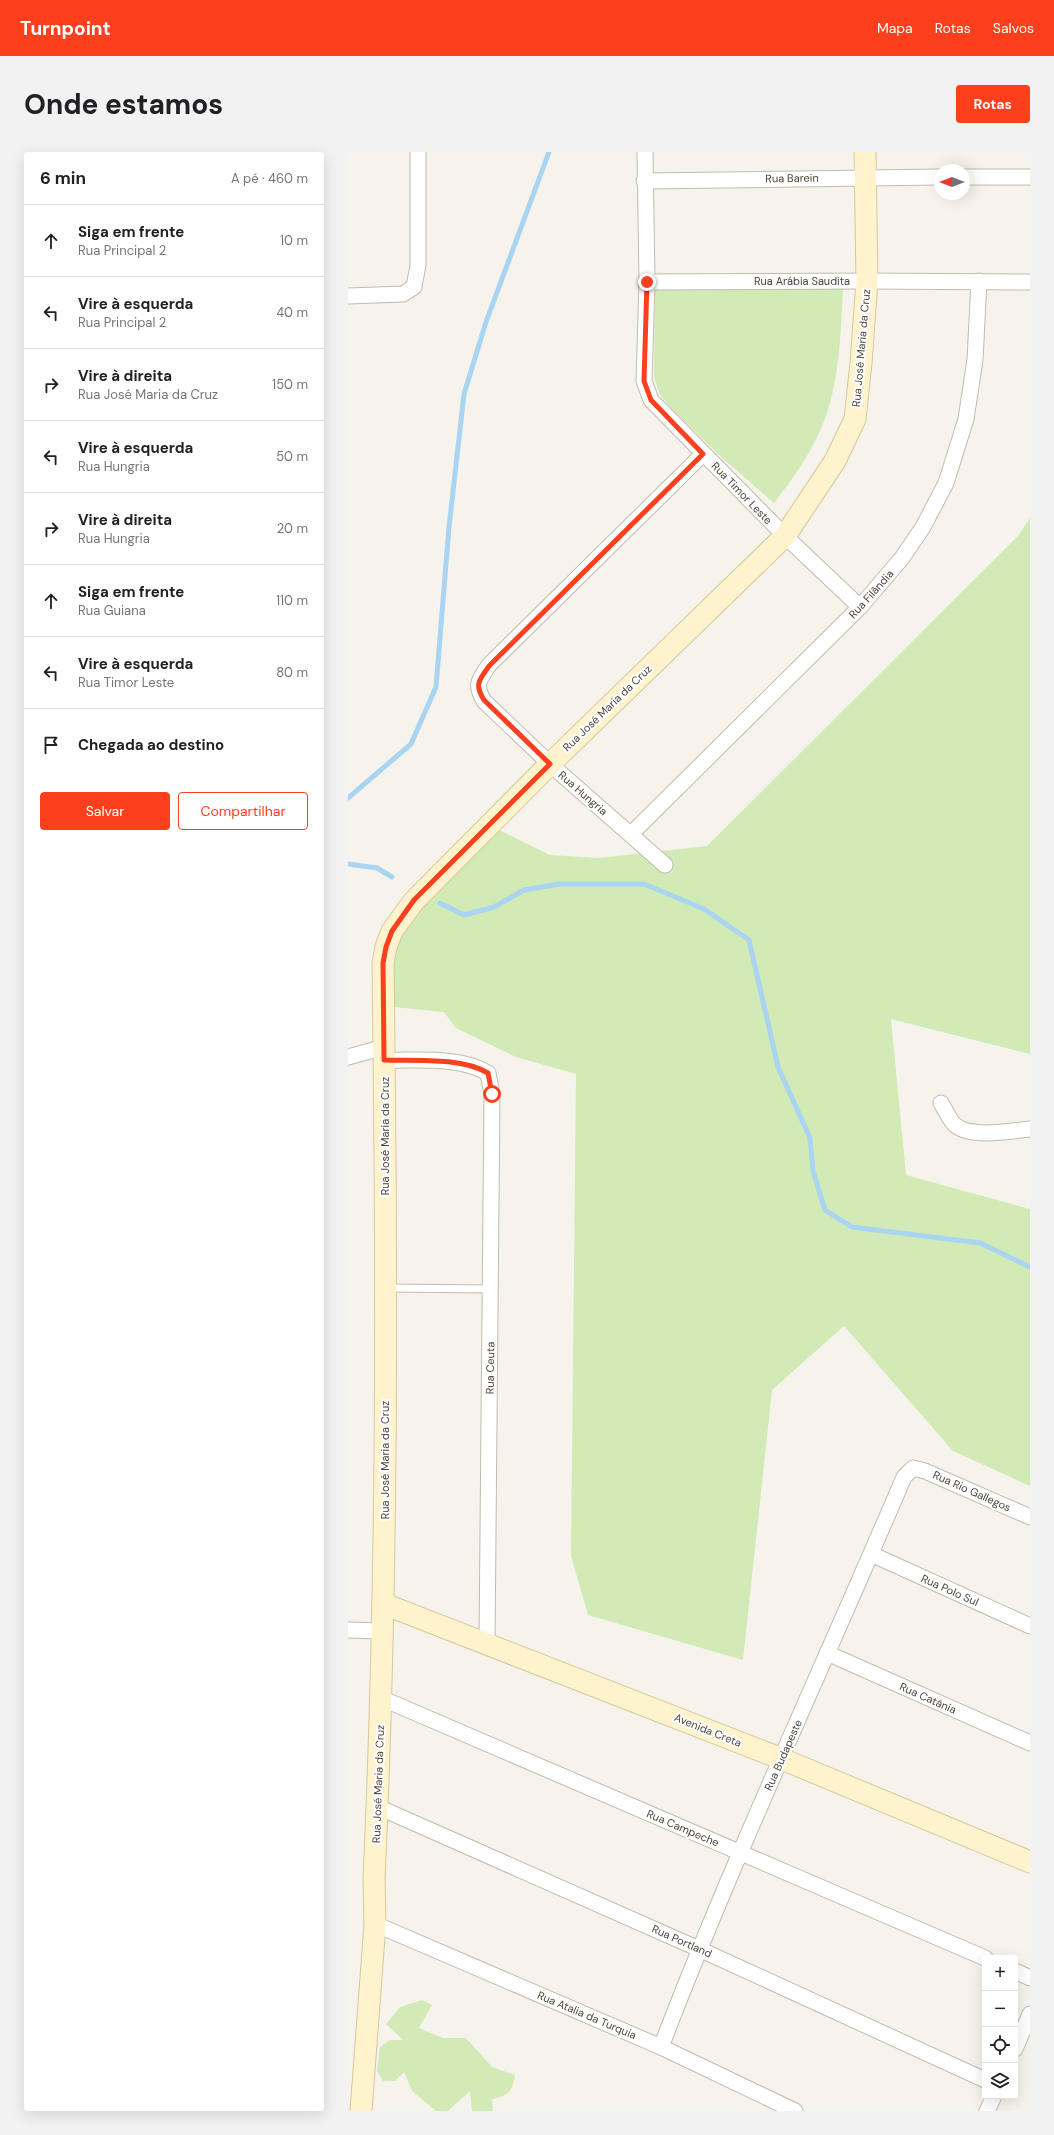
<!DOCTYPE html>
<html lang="pt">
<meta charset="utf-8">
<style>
:root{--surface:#fff;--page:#f2f2f2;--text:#202124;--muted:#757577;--line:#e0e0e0;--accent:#fc3f1d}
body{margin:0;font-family:"DM Sans",sans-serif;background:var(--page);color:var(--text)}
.controls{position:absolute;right:12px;bottom:12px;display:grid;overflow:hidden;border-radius:4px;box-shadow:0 4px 16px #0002}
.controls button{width:36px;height:36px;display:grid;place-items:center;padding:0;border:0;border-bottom:1px solid var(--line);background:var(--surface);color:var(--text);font:20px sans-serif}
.compass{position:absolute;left:586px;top:12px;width:36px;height:36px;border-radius:50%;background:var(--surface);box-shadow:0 4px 16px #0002;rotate:270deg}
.stop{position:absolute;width:12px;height:12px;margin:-9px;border:3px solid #fc3f1d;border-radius:50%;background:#fff}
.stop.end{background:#fc3f1d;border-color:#fff;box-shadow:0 1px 4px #0008}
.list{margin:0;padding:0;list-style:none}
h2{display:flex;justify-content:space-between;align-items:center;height:52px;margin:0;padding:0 16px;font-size:17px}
h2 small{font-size:13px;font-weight:400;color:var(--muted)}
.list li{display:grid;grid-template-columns:26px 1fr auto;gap:12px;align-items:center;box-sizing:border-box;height:72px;padding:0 16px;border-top:1px solid var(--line)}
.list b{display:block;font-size:15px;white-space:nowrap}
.list p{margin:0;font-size:13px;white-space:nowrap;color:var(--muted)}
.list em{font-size:13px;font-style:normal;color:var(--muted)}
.actions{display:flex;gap:8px;padding:12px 16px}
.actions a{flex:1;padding:9px 0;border:1px solid var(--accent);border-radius:4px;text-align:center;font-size:14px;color:var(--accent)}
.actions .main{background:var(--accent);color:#fff}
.icon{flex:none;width:22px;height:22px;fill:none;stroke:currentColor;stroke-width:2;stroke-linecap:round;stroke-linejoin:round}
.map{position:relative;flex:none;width:682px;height:1959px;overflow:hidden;border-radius:4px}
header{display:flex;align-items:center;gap:24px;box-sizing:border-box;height:56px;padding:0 20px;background:var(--accent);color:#fff}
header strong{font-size:19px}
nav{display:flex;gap:22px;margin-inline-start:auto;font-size:14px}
.intro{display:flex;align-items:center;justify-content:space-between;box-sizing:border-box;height:96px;padding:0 24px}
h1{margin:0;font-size:28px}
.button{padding:10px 18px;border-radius:4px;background:var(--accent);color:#fff;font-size:14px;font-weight:700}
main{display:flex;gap:24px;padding:0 24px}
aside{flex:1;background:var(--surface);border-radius:4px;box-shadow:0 4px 16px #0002}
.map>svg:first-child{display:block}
</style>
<header>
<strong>Turnpoint</strong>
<nav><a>Mapa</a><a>Rotas</a><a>Salvos</a></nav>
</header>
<div class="intro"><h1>Onde estamos</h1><a class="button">Rotas</a></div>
<main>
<aside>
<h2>6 min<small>A pé · 460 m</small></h2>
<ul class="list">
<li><svg class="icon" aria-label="ahead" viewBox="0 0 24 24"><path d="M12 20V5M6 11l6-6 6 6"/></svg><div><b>Siga em frente</b><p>Rua Principal 2</p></div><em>10 m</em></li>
<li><svg class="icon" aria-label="left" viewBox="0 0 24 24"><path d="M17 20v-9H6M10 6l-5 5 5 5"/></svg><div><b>Vire à esquerda</b><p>Rua Principal 2</p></div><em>40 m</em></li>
<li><svg class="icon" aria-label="right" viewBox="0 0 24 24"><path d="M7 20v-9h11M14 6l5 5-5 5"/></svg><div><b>Vire à direita</b><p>Rua José Maria da Cruz</p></div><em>150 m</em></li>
<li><svg class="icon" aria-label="left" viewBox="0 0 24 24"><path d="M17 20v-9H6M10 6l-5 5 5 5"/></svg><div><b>Vire à esquerda</b><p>Rua Hungria</p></div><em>50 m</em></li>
<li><svg class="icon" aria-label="right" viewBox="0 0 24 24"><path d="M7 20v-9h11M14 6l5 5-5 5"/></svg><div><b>Vire à direita</b><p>Rua Hungria</p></div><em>20 m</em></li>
<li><svg class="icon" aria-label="ahead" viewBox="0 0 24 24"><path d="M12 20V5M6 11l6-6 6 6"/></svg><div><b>Siga em frente</b><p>Rua Guiana</p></div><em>110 m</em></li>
<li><svg class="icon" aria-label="left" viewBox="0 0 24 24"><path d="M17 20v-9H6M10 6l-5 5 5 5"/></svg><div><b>Vire à esquerda</b><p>Rua Timor Leste</p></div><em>80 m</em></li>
<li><svg class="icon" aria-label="arrive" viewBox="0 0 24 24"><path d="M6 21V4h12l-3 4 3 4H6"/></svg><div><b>Chegada ao destino</b></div></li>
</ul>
<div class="actions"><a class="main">Salvar</a><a>Compartilhar</a></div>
</aside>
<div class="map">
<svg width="682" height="1959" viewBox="0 0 682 1959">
<rect width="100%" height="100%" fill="#f6f3ec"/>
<g fill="#d2eab5">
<path d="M 307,137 L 495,137 C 493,181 491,239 472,279 C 460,305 444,328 426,351 L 373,305 L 322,255 L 311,241 L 306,225 Z"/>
<polygon points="682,366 682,902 543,867 558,1023 682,1057 682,1334 605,1299 496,1174 424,1238 395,1508 240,1463 223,1404 228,922 168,905 108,876 96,860 46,855 44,802 51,780 147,676 202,703 251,706 359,694 670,384"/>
<path d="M 74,1848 L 84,1853 L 71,1876 L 95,1886 L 118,1886 L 144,1915 L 167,1923 C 165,1940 159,1944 144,1947 L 145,1959 L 124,1959 L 122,1939 L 100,1959 L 88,1959 L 64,1939 L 56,1920 L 47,1929 L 35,1929 L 29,1919 L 32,1895 L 42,1888 L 55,1888 L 38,1872 L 52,1855 Z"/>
</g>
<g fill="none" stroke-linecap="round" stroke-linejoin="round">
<g stroke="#a9d4f2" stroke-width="5">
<polyline points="0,646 63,592 88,535 101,375 116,242 138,170 201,0"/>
<polyline points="0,712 29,716 44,725"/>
<polyline points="92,751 116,763 146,755 176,738 211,732 296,732 356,757 401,788 430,915 462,986 465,1019 477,1058 504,1075 632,1091 682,1115"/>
</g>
<g stroke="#c2bbae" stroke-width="9">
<polyline id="lane" points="39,1136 143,1137"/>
</g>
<g stroke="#c2bbae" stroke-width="17">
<g id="street">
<polyline points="297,0 299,130 296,229 303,248 437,384 512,455"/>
<polyline points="616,25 682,25"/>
<polyline points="296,29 592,25"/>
<polyline points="299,130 519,129 682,130"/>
<polyline points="0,144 55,142 66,135 70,113 70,0"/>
<polyline points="283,682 512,455 554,406 575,375 598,331 618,267 627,208 631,129"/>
<path d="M 317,713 L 202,612 L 136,549 C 126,532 131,528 141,513 L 355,302"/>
<polyline points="0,905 36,895"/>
<path d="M 36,908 C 69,909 111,904 140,921 L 144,942 L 139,1491"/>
<path d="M 593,951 C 597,957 601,967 606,972 C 621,987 662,979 682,977"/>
<polyline points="523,1402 682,1474"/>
<polyline points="0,1478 35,1479"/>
<polyline points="479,1501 682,1591"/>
<polyline points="33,1546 637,1806"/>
<polyline points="30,1655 351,1797 637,1928"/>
<polyline points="27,1772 313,1895 447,1959"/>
<polyline points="667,1819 682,1826"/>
<path d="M 313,1895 C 387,1702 475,1515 556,1325 L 565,1316 L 577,1319 L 682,1365"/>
<polyline points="667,1897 682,1862"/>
<polyline points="639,1959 646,1944"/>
</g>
</g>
<g stroke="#d6c79b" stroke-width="23">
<g id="secondary">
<polyline points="36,1452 434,1607 682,1710"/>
<path d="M 13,1959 L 27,1772 L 26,1727 C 40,1422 39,1116 35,811 L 38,795 L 44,779 L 66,749 L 202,612 L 437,384 L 487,309 L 507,267 L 513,211 L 519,129 L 517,0"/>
</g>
</g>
<use href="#lane" stroke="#fff" stroke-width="7"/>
<use href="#street" stroke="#fff" stroke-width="15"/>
<use href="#secondary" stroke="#fff3cd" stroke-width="21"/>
</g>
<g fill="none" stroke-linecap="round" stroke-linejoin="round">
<path stroke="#fc3f1d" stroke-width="5" d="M 144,942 L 140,921 C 113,905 67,909 36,908 L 35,811 L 38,795 L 44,779 L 66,748 L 202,612 L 136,548 C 126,532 131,528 142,513 L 355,302 L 303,248 L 296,229 L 299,130"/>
</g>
<g text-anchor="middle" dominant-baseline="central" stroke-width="4" stroke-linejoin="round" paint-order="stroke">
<g font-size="11" fill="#4b4439" stroke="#fff">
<text transform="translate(444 26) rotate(-1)">Rua Barein</text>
<text x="454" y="129">Rua Arábia Saudita</text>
<text transform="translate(513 196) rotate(-85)">Rua José Maria da Cruz</text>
<text transform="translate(394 341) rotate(46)">Rua Timor Leste</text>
<text transform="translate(523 442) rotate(-48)">Rua Filândia</text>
<text transform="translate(259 556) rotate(-44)">Rua José Maria da Cruz</text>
<text transform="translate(235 641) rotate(41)">Rua Hungria</text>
<text transform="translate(37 984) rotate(-90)">Rua José Maria da Cruz</text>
<text transform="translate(142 1216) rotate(-89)">Rua Ceuta</text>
<text transform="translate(37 1308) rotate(-90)">Rua José Maria da Cruz</text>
<text transform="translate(624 1339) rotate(24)">Rua Rio Gallegos</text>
<text transform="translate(602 1438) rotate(24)">Rua Polo Sul</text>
<text transform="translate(580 1546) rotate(24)">Rua Catânia</text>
<text transform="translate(360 1578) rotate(22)">Avenida Creta</text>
<text transform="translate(435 1603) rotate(-66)">Rua Budapeste</text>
<text transform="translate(30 1632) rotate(-88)">Rua José Maria da Cruz</text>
<text transform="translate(335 1676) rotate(23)">Rua Campeche</text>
<text transform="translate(334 1789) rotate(24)">Rua Portland</text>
<text transform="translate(239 1863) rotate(23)">Rua Atalia da Turquia</text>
</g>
</g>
</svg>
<div class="controls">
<button>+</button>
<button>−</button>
<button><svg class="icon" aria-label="locate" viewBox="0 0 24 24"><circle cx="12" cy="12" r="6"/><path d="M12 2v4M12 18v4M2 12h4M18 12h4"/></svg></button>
<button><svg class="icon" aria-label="layers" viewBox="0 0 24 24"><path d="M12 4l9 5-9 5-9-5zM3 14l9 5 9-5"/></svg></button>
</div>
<svg class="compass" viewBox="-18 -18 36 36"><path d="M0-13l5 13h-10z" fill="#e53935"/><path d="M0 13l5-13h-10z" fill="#757577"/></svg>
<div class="stop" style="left:144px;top:942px"></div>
<div class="stop end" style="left:299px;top:130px"></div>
</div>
</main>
